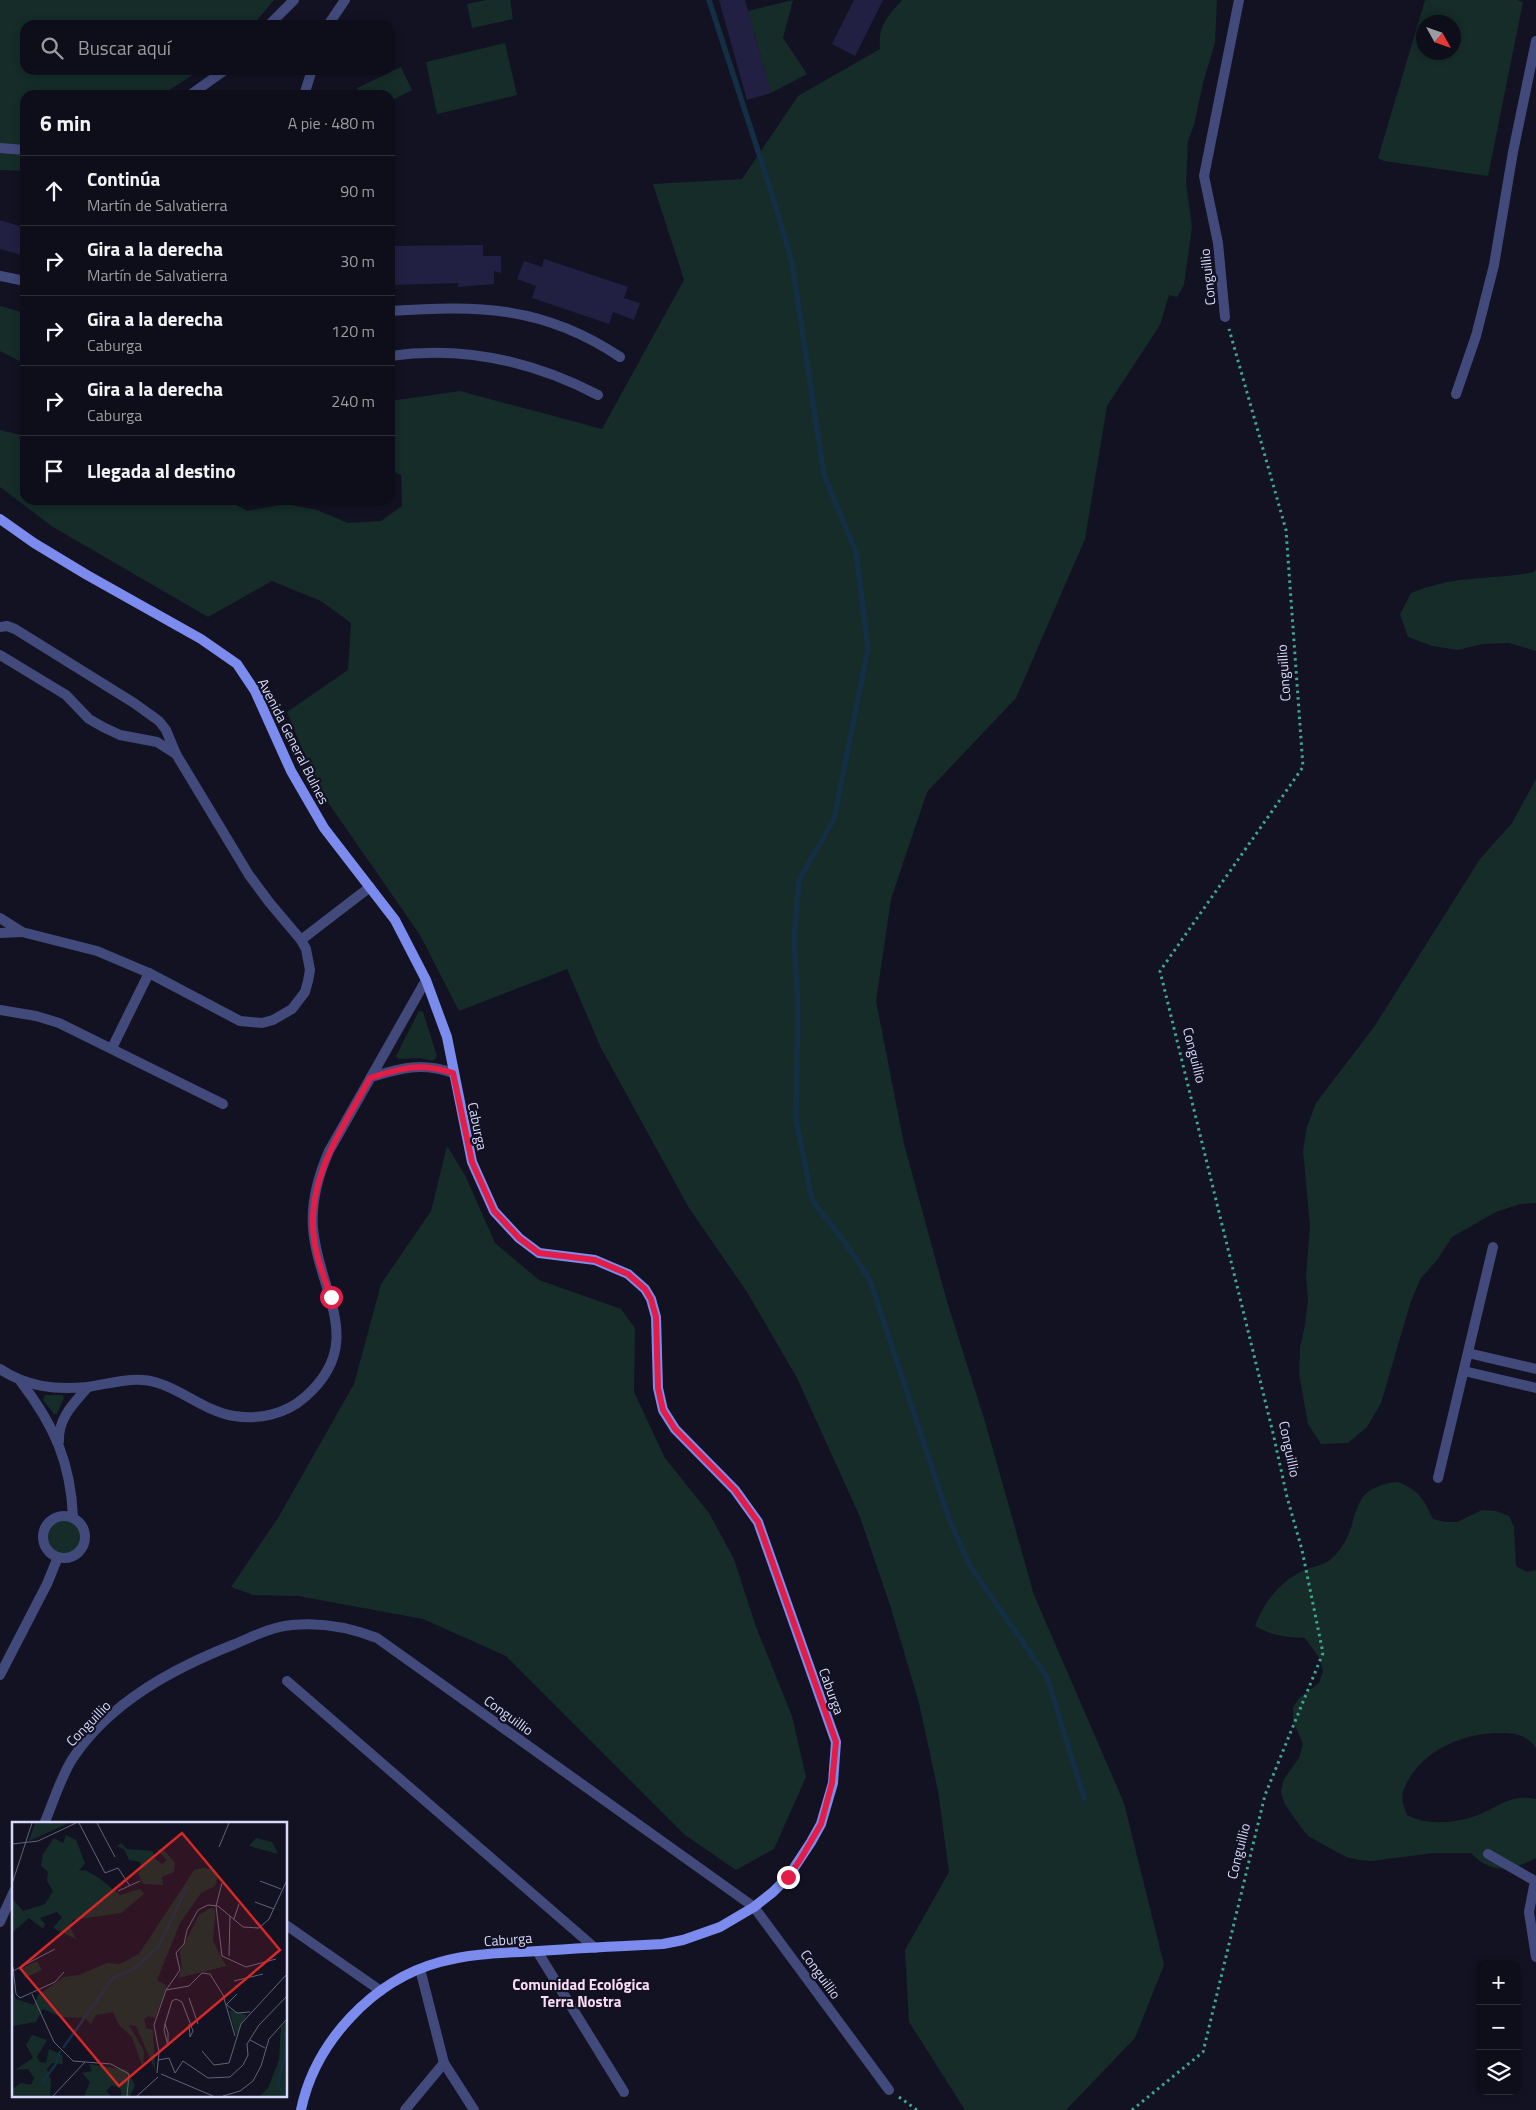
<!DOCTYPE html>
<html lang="es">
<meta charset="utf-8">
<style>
:root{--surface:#0e0e1a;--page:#1c1c27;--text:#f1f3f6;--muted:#9b9ca2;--line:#2e2e39}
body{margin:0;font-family:"Titillium Web",sans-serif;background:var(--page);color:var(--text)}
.controls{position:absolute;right:15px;bottom:15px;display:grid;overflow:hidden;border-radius:10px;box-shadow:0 2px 8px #0003}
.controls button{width:45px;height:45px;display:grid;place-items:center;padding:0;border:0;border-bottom:1px solid var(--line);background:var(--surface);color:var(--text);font:25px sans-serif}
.compass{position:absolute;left:1416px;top:15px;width:45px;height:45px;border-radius:50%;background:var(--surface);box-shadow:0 2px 8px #0003;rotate:130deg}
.stop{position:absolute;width:15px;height:15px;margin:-11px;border:4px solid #e11d48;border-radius:50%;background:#fff}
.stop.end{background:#e11d48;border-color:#fff;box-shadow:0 1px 5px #0008}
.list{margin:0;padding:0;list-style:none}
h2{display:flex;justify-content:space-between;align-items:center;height:65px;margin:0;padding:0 20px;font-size:21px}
h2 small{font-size:16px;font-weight:400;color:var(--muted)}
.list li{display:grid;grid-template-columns:32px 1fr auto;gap:15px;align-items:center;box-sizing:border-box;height:70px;padding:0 20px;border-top:1px solid var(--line)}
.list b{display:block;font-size:19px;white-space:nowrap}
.list p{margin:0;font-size:16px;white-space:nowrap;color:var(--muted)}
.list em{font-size:16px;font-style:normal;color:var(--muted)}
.icon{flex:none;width:28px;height:28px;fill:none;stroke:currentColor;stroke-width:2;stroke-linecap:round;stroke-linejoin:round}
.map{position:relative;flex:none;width:1536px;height:2110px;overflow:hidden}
.search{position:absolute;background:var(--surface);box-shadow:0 2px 8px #0003;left:20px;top:20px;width:375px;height:55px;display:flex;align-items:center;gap:12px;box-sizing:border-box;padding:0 18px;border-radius:15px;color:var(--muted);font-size:19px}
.panel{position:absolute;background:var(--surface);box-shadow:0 2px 8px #0003;left:20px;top:90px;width:375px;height:415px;border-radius:15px}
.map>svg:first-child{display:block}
</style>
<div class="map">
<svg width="1536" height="2110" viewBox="0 0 1536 2110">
<rect width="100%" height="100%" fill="#121223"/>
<g fill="#152c28" fill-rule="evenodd">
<polygon points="0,0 274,0 253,25 25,25 25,70 200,70 162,95 25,95 25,171 0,170"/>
<polygon points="486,0 510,0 513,19 472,28 467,4"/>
<polygon points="793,0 783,38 807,74 771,93 748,11"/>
<path d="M 902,0 L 1217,0 L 1215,43 L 1203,83 L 1194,125 L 1188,141 L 1186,183 L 1192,227 L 1184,285 L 1177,297 L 1169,295 L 1160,325 L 1107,406 L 1085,539 L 1016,698 L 927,792 L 891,899 L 876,1001 L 904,1144 L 946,1298 L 986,1425 L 1034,1595 L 1124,1803 L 1164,1965 L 1135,2038 L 1066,2110 L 965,2110 L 909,2022 L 905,1950 L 949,1872 L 938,1791 L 919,1703 L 891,1608 L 860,1517 L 797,1378 L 747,1292 L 689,1208 L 601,1048 L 567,969 L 459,1011 L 420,935 L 318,788 L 287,712 L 348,670 L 351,623 L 321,601 L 272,581 L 208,617 L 53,527 L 0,487 L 0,430 L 25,436 L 25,500 L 228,500 L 247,511 L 286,504 L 317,510 L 348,523 L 381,521 L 402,506 L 401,475 L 390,470 L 390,401 L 460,391 L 602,429 L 684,280 L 653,184 L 742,179 L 798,96 L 880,49 C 878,26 887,17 902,0 Z"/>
<path d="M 1425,0 L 1517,0 L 1523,2 L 1488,176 L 1384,161 L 1378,158 ZM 1424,22 L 1454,22 L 1454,52 L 1424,52 Z"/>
<polygon points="505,43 517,95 437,114 426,62"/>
<polygon points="401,67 412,90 390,101 390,95 360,95 357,88"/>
<polygon points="0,306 25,313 25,364 0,351"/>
<path d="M 1536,569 L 1536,651 L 1509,643 L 1482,644 L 1458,650 L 1432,646 L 1408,637 L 1400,614 L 1411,593 C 1427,587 1443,582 1460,580 C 1485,577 1509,577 1534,572 Z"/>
<polygon points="1536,779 1536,1203 1520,1204 1496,1212 1452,1237 1438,1259 1421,1278 1411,1301 1381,1403 1367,1427 1348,1443 1321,1444 1308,1424 1299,1374 1300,1348 1305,1325 1308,1300 1306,1276 1310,1226 1303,1150 1307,1127 1316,1103 1374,1027 1480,859 1512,823"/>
<polygon points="419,1011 423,1012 437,1056 433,1061 420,1058 399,1059 396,1056"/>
<polygon points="447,1146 465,1175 495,1243 539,1280 621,1309 635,1328 634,1392 665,1458 709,1513 734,1559 755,1624 792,1716 806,1777 774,1849 736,1870 685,1835 506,1656 423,1619 298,1596 253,1595 231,1587 278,1518 354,1384 381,1284 431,1211"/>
<polygon points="45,1395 63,1395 64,1398 57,1414 54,1414 43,1400"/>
<path d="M 1398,1482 C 1420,1491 1423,1498 1433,1519 L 1445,1522 L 1457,1522 L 1482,1510 L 1496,1511 L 1509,1516 L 1514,1527 L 1516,1566 L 1527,1572 L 1536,1570 L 1536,1748 C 1526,1734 1515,1733 1499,1733 C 1461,1733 1419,1752 1404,1789 C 1400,1797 1404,1807 1407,1815 C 1427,1826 1457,1823 1478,1815 C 1502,1806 1509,1794 1536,1799 L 1536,1858 C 1511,1871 1492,1875 1471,1853 L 1434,1853 L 1371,1861 L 1359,1860 L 1346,1857 L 1308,1836 L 1300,1826 L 1284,1803 L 1281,1791 L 1284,1779 L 1299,1758 L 1303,1744 L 1293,1721 L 1293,1707 L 1299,1698 L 1319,1683 L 1323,1671 L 1320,1659 L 1305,1638 C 1286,1637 1272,1636 1255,1626 C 1264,1602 1281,1580 1305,1570 C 1320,1564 1326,1566 1338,1552 C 1363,1523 1344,1487 1398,1482 Z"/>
<circle cx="64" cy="1537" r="18"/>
</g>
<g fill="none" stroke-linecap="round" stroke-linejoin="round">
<polyline stroke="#142e44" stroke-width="5.5" points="709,0 772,194 792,263 824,475 856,552 868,648 834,819 799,880 794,939 798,1006 796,1119 812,1200 843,1240 870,1280 949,1519 970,1566 1047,1677 1084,1798"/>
</g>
<g fill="#212042">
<polygon points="719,0 745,0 771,93 747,100"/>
<polygon points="854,0 883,0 855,56 832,44"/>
<polygon points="0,220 25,228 25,256 0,249"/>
<polygon points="483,245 483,256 501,256 501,273 494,271 494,284 458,287 458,283 394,285 394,278 390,278 391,246"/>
<polygon points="544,259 628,287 624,298 640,303 634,320 613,312 609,324 532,298 536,286 517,279 524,261 542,267"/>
</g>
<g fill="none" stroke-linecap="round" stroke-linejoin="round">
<g stroke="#3ea891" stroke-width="3" stroke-dasharray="2.5 4" stroke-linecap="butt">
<polyline points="899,2097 917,2110"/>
<polyline points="1132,2110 1203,2052 1265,1795 1323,1653 1302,1550 1287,1497 1273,1433 1160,971 1303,767 1286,530 1229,329"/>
</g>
<g stroke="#424a7c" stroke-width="10">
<polyline points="328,25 345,0"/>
<polyline points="304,95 312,70"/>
<polyline points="0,276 25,281"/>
<path d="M 390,311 C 479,305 544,306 620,357"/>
<path d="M 390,356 C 464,345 532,361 598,395"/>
<polyline points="1488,1854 1535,1881 1529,1912 1536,1957"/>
<polyline points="286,1925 381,1991"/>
<polyline points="420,1969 444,2063 474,2110"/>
<polyline points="405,2110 444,2063"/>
</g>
<g stroke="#424a7c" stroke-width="10">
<polyline points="269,25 294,0"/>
<polyline points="190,95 225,70"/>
<polyline points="0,148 25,150"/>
<polyline points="1225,317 1218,243 1204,176 1239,0"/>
<polyline points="1456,394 1476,336 1494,265 1513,152 1536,41"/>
<polyline points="0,627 7,626 15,629 134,703 159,721 166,730 176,754 157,742 120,735 103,727 89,719 66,695 0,655"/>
<polyline points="0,918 22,932 97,951 149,973 240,1021 262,1023 273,1020 292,1009 305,992 308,981 310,970 306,949 301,940 269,902 249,875 176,754"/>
<polyline points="0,933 22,932"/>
<polyline points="301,940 370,887"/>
<polyline points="0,1010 36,1016 59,1023 223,1104"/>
<polyline points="112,1048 149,973"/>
<path d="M 371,1077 C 401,1068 422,1062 453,1073"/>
<polyline points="1468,1353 1536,1369"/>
<path d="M 0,1369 C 27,1387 55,1390 87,1387 C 110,1384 134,1375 158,1383 C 184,1391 207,1412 234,1416 C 259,1420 286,1414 305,1397 C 368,1342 318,1292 313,1228 C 311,1201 318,1176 329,1151 L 426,980"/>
<polyline points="1464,1371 1536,1388"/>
<path d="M 21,1382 C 54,1425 71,1463 73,1518"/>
<path d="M 59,1441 C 58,1418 74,1403 88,1387"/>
<polyline points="1438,1478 1493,1247"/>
<circle cx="64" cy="1537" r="21"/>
<polyline points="0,1675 47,1584 58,1557"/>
<polyline points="287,1681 595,1948"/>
<path d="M 44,1824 C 53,1803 61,1776 73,1758 C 110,1702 174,1668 235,1644 C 254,1636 271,1627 292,1625 C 322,1622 349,1627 377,1638 L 754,1907 L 889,2090"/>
<polyline points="0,1922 14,1891"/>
<polyline points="537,1951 624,2092"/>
</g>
<path stroke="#7b8bee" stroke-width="10" d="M 0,519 L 34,543 L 87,575 L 201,639 L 237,664 L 255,691 L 291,771 L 324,828 L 395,920 L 426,980 L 447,1037 L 472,1162 L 494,1211 L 519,1238 L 539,1253 L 595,1260 L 628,1274 L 645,1289 L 651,1299 L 656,1317 L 658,1388 L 663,1410 L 675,1429 L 735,1490 L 758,1522 L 836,1742 L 833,1783 L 821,1824 L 811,1842 L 788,1877 L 773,1892 L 754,1907 L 720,1927 L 683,1940 L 663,1944 C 621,1946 580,1948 538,1951 C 505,1953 472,1953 440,1962 C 373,1980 315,2042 301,2110"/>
</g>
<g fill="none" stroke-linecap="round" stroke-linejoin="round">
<path stroke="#e11d48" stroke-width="6" d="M 331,1297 C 325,1280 318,1263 315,1245 C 303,1182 342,1130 370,1078 C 401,1068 422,1062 453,1073 L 472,1162 L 494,1211 L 519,1238 L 539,1253 L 595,1260 L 628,1274 L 645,1289 L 651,1299 L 656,1317 L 658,1388 L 663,1410 L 675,1429 L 735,1490 L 758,1522 L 836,1742 L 832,1783 L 821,1824 L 800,1860 L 788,1877"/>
</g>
<g text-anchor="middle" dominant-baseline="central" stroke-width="4.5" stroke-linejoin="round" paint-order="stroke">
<g font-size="14" fill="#d9dafa" stroke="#121223">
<text transform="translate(1207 277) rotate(-96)">Conguillio</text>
<text transform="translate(1283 673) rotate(-94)">Conguillio</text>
<text transform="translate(294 741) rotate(63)">Avenida General Bulnes</text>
<text transform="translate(1195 1055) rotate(76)">Conguillio</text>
<text transform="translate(478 1126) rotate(78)">Caburga</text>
<text transform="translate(1290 1449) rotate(78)">Conguillio</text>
<text transform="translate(832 1691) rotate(70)">Caburga</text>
<text transform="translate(509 1715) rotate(36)">Conguillio</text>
<text transform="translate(88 1723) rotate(-46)">Conguillio</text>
<text transform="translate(1238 1851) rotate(-76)">Conguillio</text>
<text transform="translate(508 1939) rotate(-4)">Caburga</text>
<text transform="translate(821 1974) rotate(54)">Conguillio</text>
</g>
<g font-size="15" font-weight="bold" fill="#fadaf4" stroke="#121223">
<text x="581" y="1984">Comunidad Ecológica<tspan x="581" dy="17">Terra Nostra</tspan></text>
</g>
</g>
<g transform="translate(12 1822)">
<rect width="275" height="275" fill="#121223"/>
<path d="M 23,1 L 57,1 L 17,19 ZM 54,13 L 64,18 L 73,41 L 67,49 L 73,48 L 87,56 L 108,73 L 128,67 L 132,72 L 109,91 L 61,98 L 58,105 L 64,117 L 41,106 L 50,95 L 45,90 L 28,96 L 33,102 L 31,107 L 17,96 L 1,110 L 0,76 L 11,89 L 33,82 L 41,69 L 35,59 L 36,50 L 29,44 L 31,32 L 42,16 L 51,21 ZM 244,16 L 260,20 L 266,32 L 237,24 ZM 109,21 L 115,27 L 141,29 L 142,36 L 150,42 L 155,38 L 145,28 L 151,27 L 163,41 L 162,50 L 150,55 L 151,63 L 131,62 L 126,51 L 129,47 L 128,40 L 117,38 L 112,27 L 105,24 ZM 190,46 L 202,47 L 206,54 L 203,64 L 189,71 L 168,101 L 145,158 L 155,164 L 143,196 L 136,194 L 132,197 L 134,206 L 141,208 L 143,248 L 124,204 L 117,203 L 132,229 L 131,246 L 120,215 L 107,203 L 101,190 L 84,193 L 79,202 L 73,196 L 49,195 L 31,187 L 24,200 L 0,204 L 0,166 L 4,177 L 22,183 L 26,173 L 52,155 L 67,153 L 95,141 L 108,142 L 127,132 L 173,62 L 182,48 ZM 199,86 L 203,87 L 203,93 L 201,119 L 214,144 L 166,156 L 170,146 L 168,130 L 187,93 ZM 25,139 L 30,148 L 13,156 L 9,147 ZM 217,188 L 235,193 L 224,213 ZM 275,199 L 275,274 L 248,274 L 256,266 L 267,238 L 269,205 ZM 20,213 L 35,218 L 25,235 L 28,240 L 34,241 L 37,227 L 50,233 L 51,242 L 40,241 L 35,247 L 39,258 L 38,274 L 0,274 L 0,267 L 9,261 L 19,263 L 22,256 L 16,247 L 3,248 L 21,236 L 14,223 ZM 77,242 L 115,248 L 123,263 L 118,274 L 109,274 L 109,267 L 100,263 L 94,269 L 99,274 L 72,274 L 78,260 L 70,251 L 80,249 Z" fill="#152c28"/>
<path fill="none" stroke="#142e44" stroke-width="2.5" d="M 51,226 L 101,156 L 123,146 L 146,125 L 175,65M 30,261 L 44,242 L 48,229M 272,274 L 266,261 L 274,227 L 273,209"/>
<path fill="none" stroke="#626279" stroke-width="1" d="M 67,1 L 93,51 L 106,46M 85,1 L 103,35M 0,22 L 26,19 L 64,1M 207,25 L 217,1M 106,46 L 118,64M 248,59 L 269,67M 210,61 L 204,84 L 210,134 L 234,145 L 264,137M 0,62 L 20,1M 106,69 L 128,59M 243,80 L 262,87M 222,97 L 227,82M 217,134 L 218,94M 1,145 L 4,172 L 8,176 L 43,160 L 52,150M 1,149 L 43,127M 222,159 L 251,152M 154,168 L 177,164 L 190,151 L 198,152 L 211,173 L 223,214M 20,172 L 42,220 L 61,239 L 99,242 L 117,252 L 115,274M 177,176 L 186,202M 214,183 L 225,172M 215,183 L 225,191 L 238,190M 153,202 L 160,179 L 164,177 L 170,180 L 181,209 L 178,215 L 177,202M 153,202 L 156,211 L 156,224 L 152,208 ZM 238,218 L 253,226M 190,229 L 202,243 L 217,241 L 229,202 L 275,152M 146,238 L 157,236 L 163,251 L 171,239 L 196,256 L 218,255 L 231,243 L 236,233 L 235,222 L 247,203 L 275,174M 145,251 L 147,230 L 142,203 L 154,168 L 168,148 L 164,131 L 172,122 L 175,108 L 186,88 L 196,83 L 206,84 L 231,105 L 247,106 L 257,97 L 275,58M 149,252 L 201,274M 41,274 L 73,240M 125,274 L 146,255M 211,274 L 228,269 L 241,259 L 249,244 L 257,217 L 275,197"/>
<path fill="#d62828" fill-opacity="0.15" stroke="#d62828" stroke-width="2.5" d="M 170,11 L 268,128 L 107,264 L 8,146 Z"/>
<rect width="275" height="275" fill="none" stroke="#d9dafa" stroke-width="2.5"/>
</g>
</svg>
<div class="controls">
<button>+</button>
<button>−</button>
<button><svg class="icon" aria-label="layers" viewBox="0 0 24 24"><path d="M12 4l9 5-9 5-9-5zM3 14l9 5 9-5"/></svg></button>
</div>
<svg class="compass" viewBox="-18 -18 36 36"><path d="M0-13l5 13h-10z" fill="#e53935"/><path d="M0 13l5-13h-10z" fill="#9b9ca2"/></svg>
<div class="stop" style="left:331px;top:1297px"></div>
<div class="stop end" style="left:788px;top:1877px"></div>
<div class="search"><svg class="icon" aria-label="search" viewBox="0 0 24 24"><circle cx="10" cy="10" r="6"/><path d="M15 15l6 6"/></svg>Buscar aquí</div>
<section class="panel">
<h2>6 min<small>A pie · 480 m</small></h2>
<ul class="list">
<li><svg class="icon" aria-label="ahead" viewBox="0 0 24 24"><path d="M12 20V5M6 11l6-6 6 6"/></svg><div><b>Continúa</b><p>Martín de Salvatierra</p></div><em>90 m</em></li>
<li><svg class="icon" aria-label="right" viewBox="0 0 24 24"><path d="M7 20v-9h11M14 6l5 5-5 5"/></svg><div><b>Gira a la derecha</b><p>Martín de Salvatierra</p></div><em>30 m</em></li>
<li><svg class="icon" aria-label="right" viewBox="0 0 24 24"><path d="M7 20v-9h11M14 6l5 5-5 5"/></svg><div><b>Gira a la derecha</b><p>Caburga</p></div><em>120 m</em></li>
<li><svg class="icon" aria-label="right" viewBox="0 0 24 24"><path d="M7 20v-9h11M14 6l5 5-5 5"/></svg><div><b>Gira a la derecha</b><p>Caburga</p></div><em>240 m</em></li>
<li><svg class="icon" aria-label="arrive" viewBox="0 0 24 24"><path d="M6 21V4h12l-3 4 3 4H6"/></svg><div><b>Llegada al destino</b></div></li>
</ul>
</section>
</div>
